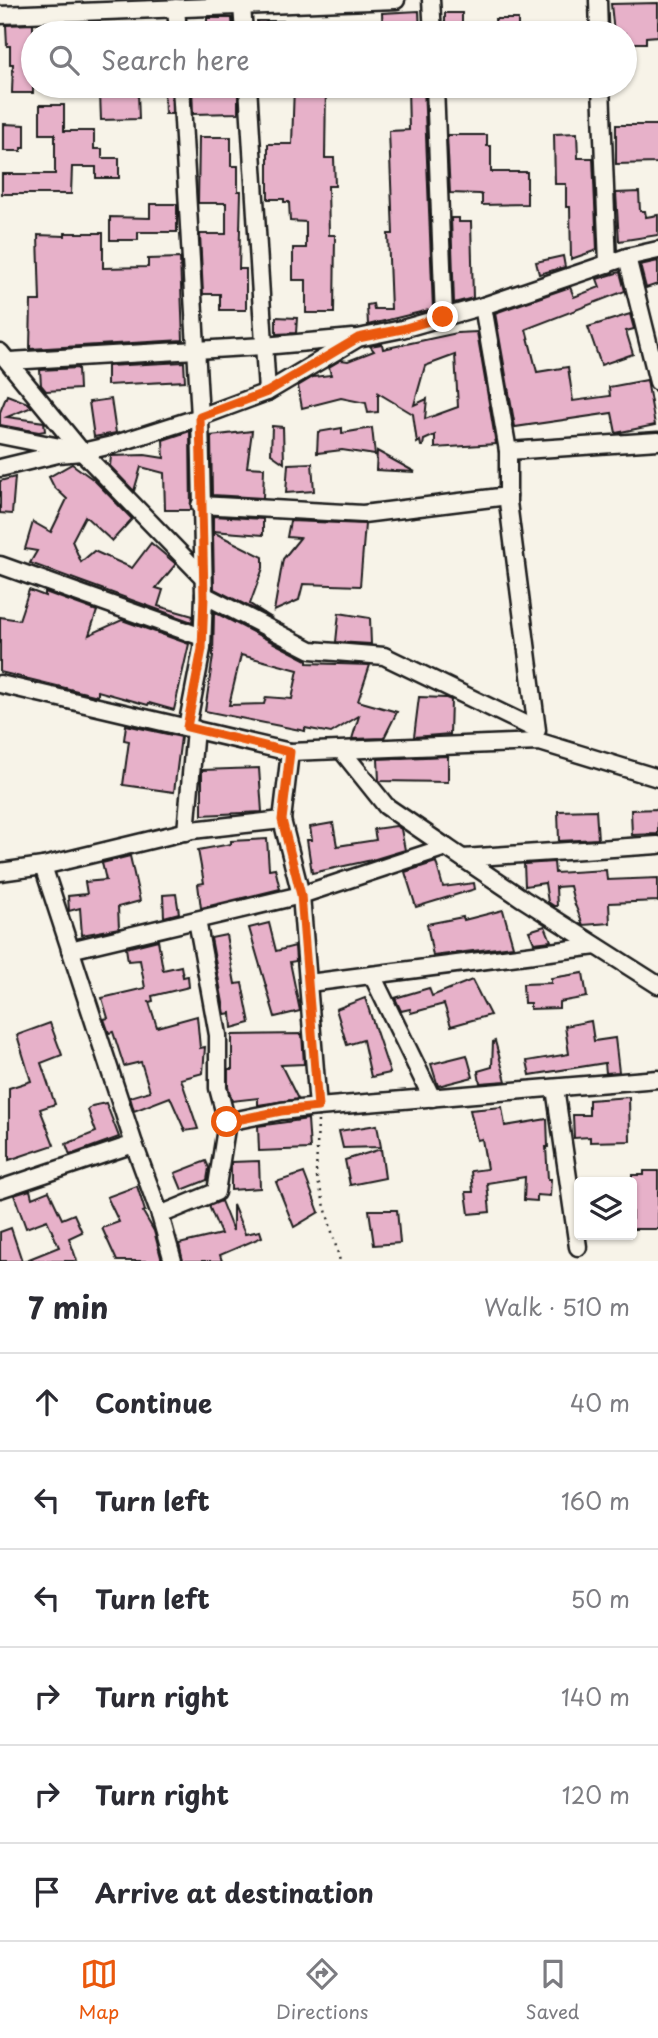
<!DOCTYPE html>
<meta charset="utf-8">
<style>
:root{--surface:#fff;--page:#f7f7f7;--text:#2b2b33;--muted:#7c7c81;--line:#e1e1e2;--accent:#ea580c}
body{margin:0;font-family:"Playpen Sans",sans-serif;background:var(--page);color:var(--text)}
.controls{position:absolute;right:21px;bottom:21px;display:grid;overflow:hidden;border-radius:7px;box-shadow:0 2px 5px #0004}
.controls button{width:63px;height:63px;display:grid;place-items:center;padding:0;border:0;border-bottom:2px solid var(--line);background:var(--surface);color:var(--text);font:35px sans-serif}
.stop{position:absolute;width:21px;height:21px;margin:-16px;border:5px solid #ea580c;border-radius:50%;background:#fff}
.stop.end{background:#ea580c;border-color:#fff;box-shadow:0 2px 7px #0008}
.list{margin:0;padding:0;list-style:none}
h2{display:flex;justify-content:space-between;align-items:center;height:91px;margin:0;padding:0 28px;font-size:30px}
h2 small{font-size:23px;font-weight:400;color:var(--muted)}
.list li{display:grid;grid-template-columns:46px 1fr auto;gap:21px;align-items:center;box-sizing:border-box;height:98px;padding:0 28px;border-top:2px solid var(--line)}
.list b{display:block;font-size:26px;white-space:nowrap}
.list em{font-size:23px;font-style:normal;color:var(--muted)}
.icon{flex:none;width:38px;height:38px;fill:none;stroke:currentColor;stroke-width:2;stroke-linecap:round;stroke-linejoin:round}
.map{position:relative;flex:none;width:658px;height:1261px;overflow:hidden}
.search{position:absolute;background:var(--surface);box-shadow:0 2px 5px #0004;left:21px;right:21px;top:21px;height:77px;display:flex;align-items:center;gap:18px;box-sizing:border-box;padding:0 24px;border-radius:38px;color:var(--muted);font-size:26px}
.sheet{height:679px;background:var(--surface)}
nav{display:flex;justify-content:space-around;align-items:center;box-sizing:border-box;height:98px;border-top:2px solid var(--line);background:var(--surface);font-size:19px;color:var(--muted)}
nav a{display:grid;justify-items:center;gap:4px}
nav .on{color:var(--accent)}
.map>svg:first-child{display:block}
</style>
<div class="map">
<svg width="658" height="1261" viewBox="0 0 658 1261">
<rect width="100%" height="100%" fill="#f7f3e8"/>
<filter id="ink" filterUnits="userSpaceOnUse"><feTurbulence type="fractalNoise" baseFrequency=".0143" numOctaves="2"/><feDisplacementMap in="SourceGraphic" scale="14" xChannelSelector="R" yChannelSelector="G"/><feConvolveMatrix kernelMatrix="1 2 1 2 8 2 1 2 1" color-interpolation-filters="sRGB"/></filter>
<g filter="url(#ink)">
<g fill="#e7b1c9" stroke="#1c1c1c" stroke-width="2" fill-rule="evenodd">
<polygon points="658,3 658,36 646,37 646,43 625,43 625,33 614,33 611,4"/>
<polygon points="419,11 420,33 383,33 382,13"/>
<rect x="445" y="13" width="17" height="20"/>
<polygon points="207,18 232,18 233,32 207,32"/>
<polygon points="495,19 518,19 518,33 496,33"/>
<rect x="257" y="21" width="35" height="12"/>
<polygon points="33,24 33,93 12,93 13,64 10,64 10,46 7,46 6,25"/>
<polygon points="164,86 171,86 172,114 165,114"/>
<polygon points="192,86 235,86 235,90 238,90 238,113 193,114"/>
<polygon points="294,86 326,86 325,158 334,158 335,186 328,186 329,235 335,235 334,313 306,313 306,280 293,280 293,248 306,248 306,222 290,221 289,202 284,202 284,199 268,199 268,144 292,144"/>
<polygon points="408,86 424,86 433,309 368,325 367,305 373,304 374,309 391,309 388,234 393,234 389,131 409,130"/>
<polygon points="138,92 139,119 101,120 100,93"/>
<polygon points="40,105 64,105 64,131 94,131 94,149 102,149 102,158 119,158 119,178 96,178 96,167 72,167 71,194 2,194 2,174 55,174 55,134 40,134"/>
<polygon points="4,124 25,125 25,148 21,148 21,151 4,151"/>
<polygon points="616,125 658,125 658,163 616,164"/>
<polygon points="577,133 578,158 593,158 597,250 571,259 570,207 566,207 566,184 555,184 554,134"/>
<polygon points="447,135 487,135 487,146 491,146 491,172 527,172 527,204 482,205 482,195 480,194 450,193"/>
<polygon points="199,137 231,137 231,166 238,166 238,191 241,191 239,269 246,269 246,310 220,310 220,294 203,294 200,234 226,234 226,203 198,203"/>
<polygon points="639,192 640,211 645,211 646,217 658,215 658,235 619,241 616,193"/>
<polygon points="150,204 177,204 177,232 138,232 138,240 110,240 110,217 150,218"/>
<polygon points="451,218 459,218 459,222 471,222 473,298 454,303"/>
<polygon points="65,233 103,233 103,268 148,267 148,259 180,258 183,340 30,349 31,301 40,301 38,235 65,236"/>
<polygon points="563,256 565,267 539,274 536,262"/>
<polygon points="658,261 658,284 646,288 640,265"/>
<polygon points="620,272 625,291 526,329 537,372 568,367 573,401 610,396 609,387 647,380 655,425 616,433 612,413 515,427 495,313 570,287 574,297 600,287 597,279"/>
<polygon points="630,314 634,329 626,331 633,354 601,365 588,327"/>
<polygon points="276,317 297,318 296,333 276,334"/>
<path d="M 477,332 L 496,444 L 435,448 L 435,435 L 424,440 L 423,446 L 421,446 L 420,441 L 417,443 L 413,414 L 378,393 L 378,412 L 368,413 L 366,403 L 341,398 L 302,408 L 298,386 L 313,377 L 331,375 L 329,367 L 341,360 L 348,361 L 374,351 L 370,346 L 382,344 L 383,349 L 457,333 ZM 455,355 L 458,407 L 425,419 L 427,399 L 414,405 L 425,366 Z"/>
<polygon points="184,362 185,381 107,385 107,366"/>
<polygon points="78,368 79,389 46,391 41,385 40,370"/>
<polygon points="7,395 28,403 32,407 7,417 44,422 45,431 39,432 0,425 0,412"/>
<polygon points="111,399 116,433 94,437 89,402"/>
<polygon points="272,426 283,427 284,463 271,454"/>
<polygon points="342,428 342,433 372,428 375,455 342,450 317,453 318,432"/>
<polygon points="190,431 191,510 165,510 164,473 141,467 134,491 110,466 111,456 145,455 164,458 163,440"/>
<polygon points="252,431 247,467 264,468 263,498 212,495 211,436"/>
<polygon points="377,451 415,472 376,470"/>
<polygon points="312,463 314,491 286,493 288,464"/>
<polygon points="72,464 94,480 132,519 112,541 85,516 72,541 81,562 94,551 132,568 151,543 176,564 156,588 163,590 158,606 193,616 192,622 30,563 37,551 25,549 33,522 51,532 67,499 54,487 49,477"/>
<polygon points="15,477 12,514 0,513 0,481"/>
<polygon points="213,516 263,519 263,535 213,531"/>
<polygon points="290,521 365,524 360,586 303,584 299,600 274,611 283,559 300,538 287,537"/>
<polygon points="213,532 263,557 263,568 250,604 272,618 214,589"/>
<polygon points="29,590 45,596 45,592 97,611 89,635 122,620 189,644 174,710 149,703 148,705 98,691 98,696 0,672 0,617 19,620"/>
<path d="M 214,612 L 307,660 L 307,663 L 370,665 L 358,701 L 397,712 L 384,738 L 352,739 L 359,716 L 331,733 L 305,728 L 305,731 L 205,711 L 213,656 ZM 241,655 L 298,670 L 292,699 L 266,697 L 264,704 L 229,705 Z"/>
<polygon points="339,613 370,618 371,644 336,642"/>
<polygon points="419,697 446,698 451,700 450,734 414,737"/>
<polygon points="126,725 181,737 174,792 123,785 129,741 124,740"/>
<polygon points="448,756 448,782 379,781 378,759"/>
<polygon points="259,768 262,812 202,815 202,770"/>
<polygon points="658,809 658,834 632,835 631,810"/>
<polygon points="596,810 598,839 559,841 558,811"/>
<polygon points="333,823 337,846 376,840 374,829 396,826 401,829 405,850 372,860 312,873 307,840 312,840 310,827"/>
<polygon points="267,839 269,869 275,868 280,889 201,908 198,884 204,883 198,850 231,844 231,841"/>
<polygon points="130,856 140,901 118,907 119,928 82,935 80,908 69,911 68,896 87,894 85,882 106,880 102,863"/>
<polygon points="436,862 443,887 474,883 475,889 416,907 405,872"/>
<polygon points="554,862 555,873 606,870 607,880 658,878 658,901 609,903 610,923 583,925 574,902 570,886 556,887 557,906 554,906 548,902 545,883 525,886 524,864"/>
<polygon points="176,894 179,913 164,917 163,895"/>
<polygon points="503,910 513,946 433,956 427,924 463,917 464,920"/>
<polygon points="269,923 276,951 295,946 296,961 290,962 300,1011 275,1017 249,928"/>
<polygon points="545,926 551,941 534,943 529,931"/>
<polygon points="226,935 235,984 242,983 250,1023 232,1028 231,1013 225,1014 211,938"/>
<polygon points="158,940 163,970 181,966 183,977 188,976 189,987 152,996 153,1001 149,1002 157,1027 197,1016 200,1048 205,1047 203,1073 181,1079 198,1129 185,1131 170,1097 134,1111 130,1097 150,1091 141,1062 124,1066 113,1032 109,1033 104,1019 108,1018 102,998 145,988 140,960 128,961 126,948"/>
<polygon points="583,973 587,997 559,1002 559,1008 530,1009 530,1003 524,1003 523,984 551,983 551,978"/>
<polygon points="472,980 490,1015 451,1026 444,1004 411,1013 410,1009 401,1011 395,998 429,988 432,996"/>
<polygon points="365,998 390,1073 371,1077 363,1040 347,1045 336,1009"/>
<polygon points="591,1021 594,1041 615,1038 619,1072 606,1073 605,1063 530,1075 527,1061 569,1054 565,1026"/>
<polygon points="50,1023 62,1055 41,1063 55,1104 40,1109 54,1145 9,1160 9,1088 31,1081 17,1035"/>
<polygon points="302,1034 304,1064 281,1065 298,1099 258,1105 258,1098 232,1101 228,1087 228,1069 232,1069 232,1035"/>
<polygon points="495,1041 506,1081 480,1083 478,1071 492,1067 493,1042"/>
<polygon points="467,1055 473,1077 438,1086 431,1064"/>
<polygon points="629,1097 630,1141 590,1142 590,1137 574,1138 573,1115 589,1115 589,1100"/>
<polygon points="106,1103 119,1137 70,1155 66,1144 96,1132 88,1110 92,1106"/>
<polygon points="502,1107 505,1126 547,1119 548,1147 546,1147 548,1179 551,1179 550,1196 537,1195 537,1201 524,1200 525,1177 487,1183 490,1212 469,1214 466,1192 473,1192 471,1171 487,1169 482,1139 477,1140 470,1110"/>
<polygon points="308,1119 310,1149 259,1151 258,1126"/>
<polygon points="377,1125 381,1147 343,1148 339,1131"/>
<polygon points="381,1149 385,1178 350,1185 345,1160"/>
<polygon points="206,1161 209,1168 207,1180 182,1190 175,1173"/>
<polygon points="259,1161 260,1188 231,1190 231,1162"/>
<polygon points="644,1171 658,1171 658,1229 632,1229 632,1175 644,1175"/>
<polygon points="304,1173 319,1212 294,1227 276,1182"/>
<polygon points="137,1186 145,1211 143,1212 154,1231 162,1261 117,1261 102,1228 119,1222 107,1197"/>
<polygon points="30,1190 32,1198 49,1191 62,1219 74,1214 82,1232 69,1238 77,1261 24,1261 59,1247 47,1220 26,1228 14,1195"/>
<polygon points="221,1201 233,1231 233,1205 245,1234 260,1231 262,1237 220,1255 222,1261 183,1261 179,1244 221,1234 209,1206"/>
<polygon points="369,1210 397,1210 400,1243 374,1245"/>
<polygon points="11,1228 22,1261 0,1261 0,1232"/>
</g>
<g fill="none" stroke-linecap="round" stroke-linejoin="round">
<g stroke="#1c1c1c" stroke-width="21">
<g id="street">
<polyline points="431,0 433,33"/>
<polyline points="598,0 599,33"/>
<polyline points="242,6 244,33"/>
<polyline points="176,8 178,33"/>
<polyline points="0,15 396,0"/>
<polyline points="181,86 200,417 204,595 202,649 187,727"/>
<polyline points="248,86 267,392"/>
<polyline points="435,86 444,317"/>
<polyline points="601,86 608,264"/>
<polyline points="627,257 658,382"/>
<polyline points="0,352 82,452 203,577"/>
<polyline points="10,361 264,346 353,338"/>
<polyline points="0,435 70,449"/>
<polyline points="508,451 658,441"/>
<polyline points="0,468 58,454 82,452 112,445 200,417 267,392 358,338 402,329 483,306 627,257 658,250"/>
<polyline points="200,505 363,514 508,496"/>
<polyline points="0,565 202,637"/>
<polyline points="204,595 311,650 384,656 537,730 508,502 508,451 483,306"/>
<polyline points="0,684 290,752 540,742 658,778"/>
<polyline points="342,751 386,806 446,847"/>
<polyline points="186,832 195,729"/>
<polyline points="463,858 658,845"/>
<polyline points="0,872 43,866 192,830 282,820"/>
<polyline points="197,920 218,1035 218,1088 227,1122"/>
<polyline points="70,950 301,895 446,847 523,899 658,985"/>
<polyline points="372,975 432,1098"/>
<polyline points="309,983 596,946"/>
<polyline points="555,1088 578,1247"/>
<polyline points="318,1107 658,1079"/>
<polyline points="134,1144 160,1215"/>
<polyline points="0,1189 134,1144 43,866"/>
<polyline points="173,1261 160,1215 216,1192 227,1122 281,1111 318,1107 301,895 282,820 290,752"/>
</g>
</g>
<polyline stroke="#1c1c1c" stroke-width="2.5" stroke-dasharray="2 5" stroke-linecap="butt" points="318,1121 316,1174 340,1261"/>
<use href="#street" stroke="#f7f3e8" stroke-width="16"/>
</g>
</g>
<g fill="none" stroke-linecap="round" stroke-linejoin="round" filter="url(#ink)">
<polyline stroke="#ea580c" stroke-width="9" points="227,1122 281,1111 318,1107 301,895 282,820 290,752 187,727 202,649 204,596 200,417 267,392 358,338 402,329 443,317"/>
</g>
</svg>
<div class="controls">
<button><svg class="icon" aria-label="layers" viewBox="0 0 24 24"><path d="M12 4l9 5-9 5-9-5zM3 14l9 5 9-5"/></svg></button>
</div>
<div class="stop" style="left:227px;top:1122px"></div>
<div class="stop end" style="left:443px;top:317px"></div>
<div class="search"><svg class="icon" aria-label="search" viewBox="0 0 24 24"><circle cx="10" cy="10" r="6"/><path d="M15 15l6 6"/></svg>Search here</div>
</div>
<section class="sheet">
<h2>7 min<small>Walk · 510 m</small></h2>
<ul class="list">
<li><svg class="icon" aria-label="ahead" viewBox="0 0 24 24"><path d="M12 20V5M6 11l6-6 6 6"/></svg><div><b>Continue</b></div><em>40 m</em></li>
<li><svg class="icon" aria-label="left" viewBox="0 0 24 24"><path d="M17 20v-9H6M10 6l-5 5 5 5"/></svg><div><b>Turn left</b></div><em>160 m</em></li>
<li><svg class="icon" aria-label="left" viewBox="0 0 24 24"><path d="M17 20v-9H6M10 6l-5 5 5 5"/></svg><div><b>Turn left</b></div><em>50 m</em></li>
<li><svg class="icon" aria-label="right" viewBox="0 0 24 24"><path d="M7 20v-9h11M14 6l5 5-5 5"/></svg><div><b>Turn right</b></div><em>140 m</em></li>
<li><svg class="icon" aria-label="right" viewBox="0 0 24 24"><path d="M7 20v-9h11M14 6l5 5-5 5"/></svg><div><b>Turn right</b></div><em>120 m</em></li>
<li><svg class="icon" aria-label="arrive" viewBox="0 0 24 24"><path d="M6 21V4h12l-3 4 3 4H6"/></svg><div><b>Arrive at destination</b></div></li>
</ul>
</section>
<nav>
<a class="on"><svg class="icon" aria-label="map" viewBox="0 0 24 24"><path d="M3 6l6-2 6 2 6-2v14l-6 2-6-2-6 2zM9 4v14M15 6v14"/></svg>Map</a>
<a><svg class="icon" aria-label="directions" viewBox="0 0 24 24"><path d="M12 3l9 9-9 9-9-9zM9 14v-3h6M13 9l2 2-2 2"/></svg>Directions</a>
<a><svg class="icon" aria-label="saved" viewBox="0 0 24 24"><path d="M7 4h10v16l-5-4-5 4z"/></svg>Saved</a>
</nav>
